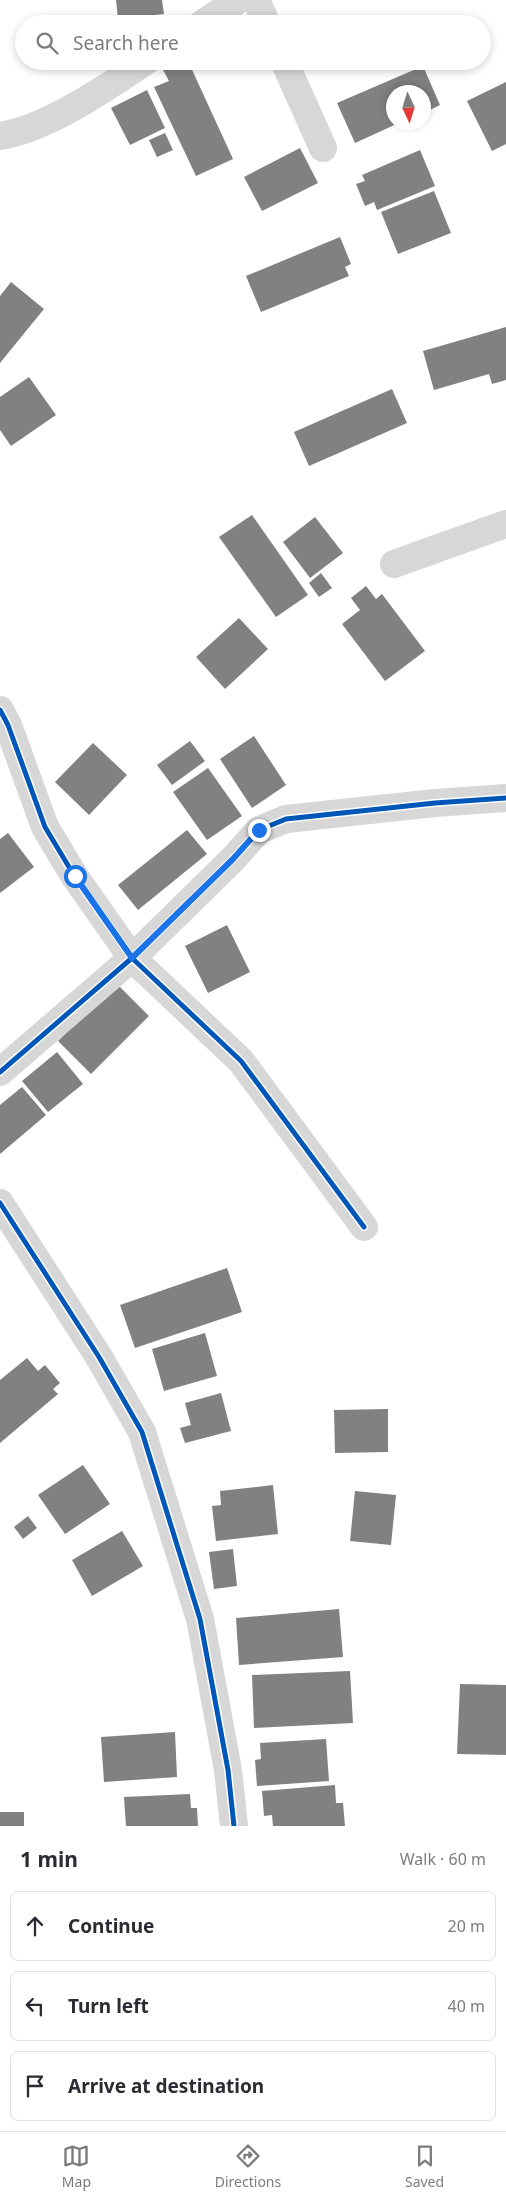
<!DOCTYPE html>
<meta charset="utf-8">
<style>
:root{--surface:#fff;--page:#f2f2f3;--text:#2b2b33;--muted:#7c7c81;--line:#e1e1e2;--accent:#7a7a7a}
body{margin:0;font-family:"Noto Sans",sans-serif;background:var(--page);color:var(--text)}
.compass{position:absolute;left:386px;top:85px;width:45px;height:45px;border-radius:50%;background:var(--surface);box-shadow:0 2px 8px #0003;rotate:176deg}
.stop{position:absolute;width:15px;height:15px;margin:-11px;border:4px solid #1a73e8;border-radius:50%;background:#fff}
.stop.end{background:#1a73e8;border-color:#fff;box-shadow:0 1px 5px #0008}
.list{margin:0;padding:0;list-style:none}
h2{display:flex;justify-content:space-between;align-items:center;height:65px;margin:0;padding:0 20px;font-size:21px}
h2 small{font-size:16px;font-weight:400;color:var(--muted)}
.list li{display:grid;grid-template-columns:32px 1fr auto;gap:15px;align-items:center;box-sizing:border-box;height:70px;margin:0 10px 10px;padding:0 10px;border:1px solid var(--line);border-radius:8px}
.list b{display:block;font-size:19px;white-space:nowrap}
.list em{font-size:16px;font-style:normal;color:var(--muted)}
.icon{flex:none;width:28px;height:28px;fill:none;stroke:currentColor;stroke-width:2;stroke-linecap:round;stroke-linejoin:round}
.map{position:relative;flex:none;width:506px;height:1826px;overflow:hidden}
.search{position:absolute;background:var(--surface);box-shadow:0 2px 8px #0003;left:15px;right:15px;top:15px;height:55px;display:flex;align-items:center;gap:12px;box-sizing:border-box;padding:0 18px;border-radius:28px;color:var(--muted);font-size:19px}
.sheet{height:305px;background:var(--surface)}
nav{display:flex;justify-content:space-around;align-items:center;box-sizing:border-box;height:70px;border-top:1px solid var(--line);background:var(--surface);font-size:14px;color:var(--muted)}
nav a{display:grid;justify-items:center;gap:2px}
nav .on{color:var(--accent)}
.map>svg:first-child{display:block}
</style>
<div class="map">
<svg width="506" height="1826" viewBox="0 0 506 1826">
<rect width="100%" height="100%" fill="#fff"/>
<g fill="#818181">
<polygon points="116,0 162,0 164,14 118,19"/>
<polygon points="182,61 188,61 233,159 196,176 154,87 169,81 163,70"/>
<polygon points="423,66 440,105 424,113 424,92 394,92 394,122 401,122 355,143 337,103"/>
<polygon points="506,82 506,144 492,151 467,101"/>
<polygon points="147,90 165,128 130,145 111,108"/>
<polygon points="165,133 173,150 157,157 149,140"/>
<polygon points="300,148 318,183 262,211 244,177"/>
<polygon points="420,150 435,186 377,210 374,202 365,206 356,184 365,181 362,175"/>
<polygon points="434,191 451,233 398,254 381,212"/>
<polygon points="340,237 351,264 345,267 349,276 261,312 246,276"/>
<polygon points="11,282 44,309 0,363 0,296"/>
<polygon points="506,327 506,380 492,384 489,374 434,390 423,351"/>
<polygon points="29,377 56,415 11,446 0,430 0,397"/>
<polygon points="392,389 407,423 309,466 294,432"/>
<polygon points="252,515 308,595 276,617 219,537"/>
<polygon points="315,517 343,553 310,578 283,542"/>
<polygon points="321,573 332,588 319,597 309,583"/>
<polygon points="366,586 376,599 382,594 425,651 385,681 342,624 360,610 351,598"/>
<polygon points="239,618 268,649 225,689 196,657"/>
<polygon points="254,736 286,785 252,808 220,759"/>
<polygon points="190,741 205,761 172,785 157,765"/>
<polygon points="93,743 127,775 89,815 55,782"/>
<polygon points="208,768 242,816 207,840 173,792"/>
<polygon points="187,830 207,854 138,910 118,885"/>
<polygon points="8,833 34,867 0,893 0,839"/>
<polygon points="227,925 250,972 208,993 185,946"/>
<polygon points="116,983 149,1016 91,1074 58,1041"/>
<polygon points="57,1052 83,1084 48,1112 22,1081"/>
<polygon points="22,1087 46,1115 0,1154 0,1105"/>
<polygon points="227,1268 242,1312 135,1348 120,1305"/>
<polygon points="205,1333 217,1376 164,1391 152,1349"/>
<polygon points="27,1358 38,1371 45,1365 60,1383 53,1389 58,1394 0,1443 0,1380"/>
<polygon points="221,1393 231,1431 185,1443 180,1428 191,1425 185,1403"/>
<polygon points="388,1409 388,1452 335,1453 334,1410"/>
<polygon points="83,1465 110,1504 65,1534 38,1495"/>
<polygon points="273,1485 278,1534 216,1541 212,1506 221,1505 220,1491"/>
<polygon points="355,1491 396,1495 391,1545 350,1541"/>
<polygon points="28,1516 37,1528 23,1539 14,1527"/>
<polygon points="122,1531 143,1566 92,1596 72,1560"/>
<polygon points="233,1549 237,1586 214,1589 209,1552"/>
<polygon points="339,1609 343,1657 239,1665 236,1618"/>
<polygon points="350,1671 353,1723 254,1728 252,1675"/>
<polygon points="460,1684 506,1685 506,1755 457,1754"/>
<polygon points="175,1732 177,1777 104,1782 101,1737"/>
<polygon points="326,1739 329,1781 257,1786 255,1760 261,1759 260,1743"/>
<polygon points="335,1785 336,1803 343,1803 345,1826 273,1826 272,1815 264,1816 262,1791"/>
<polygon points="190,1794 191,1808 197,1808 198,1826 126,1826 124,1797"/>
<rect x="0" y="1812" width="24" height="14"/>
</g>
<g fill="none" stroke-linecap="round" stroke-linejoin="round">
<g stroke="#d7d7d7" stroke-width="28">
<polyline points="256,0 267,24"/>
<polyline points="202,24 238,0"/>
<polyline points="284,61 323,148"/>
<path d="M 0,136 C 47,129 106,88 146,61"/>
<polyline points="394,564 506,524"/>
<polyline points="0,710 8,725 45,827 75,877 132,958 241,1061 364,1227"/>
<polyline points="0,1072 132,958 233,859 259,830 286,819 435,803 506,798"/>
<polyline points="0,1203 99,1357 142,1432 200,1619 228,1770 234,1826"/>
</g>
<g stroke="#fff" stroke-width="8">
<g id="cycleway">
<polyline points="0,710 8,725 45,827 75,877 132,958 241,1061 364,1227"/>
<polyline points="0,1072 132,958 233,859 259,830 286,819 435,803 506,798"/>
<polyline points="0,1203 99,1357 142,1432 200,1619 228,1770 234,1826"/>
</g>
</g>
<use href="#cycleway" stroke="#0057b8" stroke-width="5"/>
</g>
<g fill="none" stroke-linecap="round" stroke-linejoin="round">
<polyline stroke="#1a73e8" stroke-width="6" points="75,876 132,958 233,859 259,830"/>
</g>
</svg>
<svg class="compass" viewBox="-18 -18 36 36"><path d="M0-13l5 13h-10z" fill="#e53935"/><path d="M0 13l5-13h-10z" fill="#7c7c81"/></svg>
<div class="stop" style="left:75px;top:876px"></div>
<div class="stop end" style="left:259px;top:830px"></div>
<div class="search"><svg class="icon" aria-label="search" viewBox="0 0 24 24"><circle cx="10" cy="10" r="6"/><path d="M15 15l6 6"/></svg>Search here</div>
</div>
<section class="sheet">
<h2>1 min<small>Walk · 60 m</small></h2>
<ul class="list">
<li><svg class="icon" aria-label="ahead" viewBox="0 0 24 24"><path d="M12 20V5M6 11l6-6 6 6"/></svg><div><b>Continue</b></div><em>20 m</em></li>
<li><svg class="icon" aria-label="left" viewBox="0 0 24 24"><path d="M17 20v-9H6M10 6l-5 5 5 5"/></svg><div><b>Turn left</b></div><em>40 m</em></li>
<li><svg class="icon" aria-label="arrive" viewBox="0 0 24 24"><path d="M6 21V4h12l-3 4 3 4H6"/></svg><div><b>Arrive at destination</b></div></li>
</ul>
</section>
<nav>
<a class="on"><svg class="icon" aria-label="map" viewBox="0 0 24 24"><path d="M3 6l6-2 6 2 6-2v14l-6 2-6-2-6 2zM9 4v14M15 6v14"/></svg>Map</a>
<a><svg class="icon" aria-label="directions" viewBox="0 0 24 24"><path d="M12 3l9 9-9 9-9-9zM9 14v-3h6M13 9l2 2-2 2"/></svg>Directions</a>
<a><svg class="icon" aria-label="saved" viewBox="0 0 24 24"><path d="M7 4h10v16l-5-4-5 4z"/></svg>Saved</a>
</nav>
